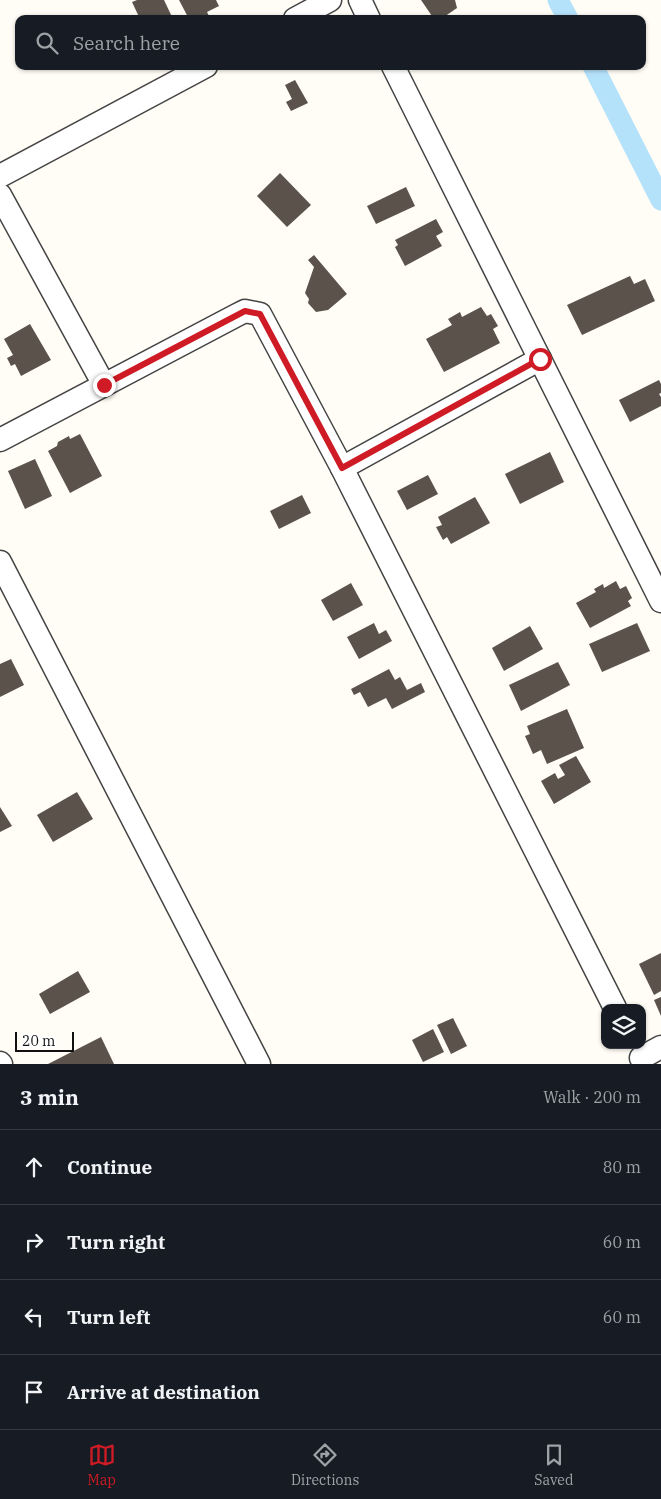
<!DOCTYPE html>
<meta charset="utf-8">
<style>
:root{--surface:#171b24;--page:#20242c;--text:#f1f3f6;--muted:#9ea1a6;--line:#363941;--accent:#cf1b25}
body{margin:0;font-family:"IBM Plex Serif",serif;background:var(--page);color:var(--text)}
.controls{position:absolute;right:15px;bottom:15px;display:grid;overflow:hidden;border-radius:10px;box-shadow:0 1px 4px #0004}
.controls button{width:45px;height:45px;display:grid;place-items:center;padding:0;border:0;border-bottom:1px solid var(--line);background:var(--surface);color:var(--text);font:25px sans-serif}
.scale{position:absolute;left:15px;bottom:12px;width:59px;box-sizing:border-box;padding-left:5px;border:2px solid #111;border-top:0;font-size:14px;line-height:18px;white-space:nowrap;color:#111;-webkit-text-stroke:4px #fff;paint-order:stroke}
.stop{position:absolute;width:15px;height:15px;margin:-11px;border:4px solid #cf1b25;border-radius:50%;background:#fff}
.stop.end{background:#cf1b25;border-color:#fff;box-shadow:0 1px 5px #0008}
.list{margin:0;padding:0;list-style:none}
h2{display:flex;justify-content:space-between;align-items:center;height:65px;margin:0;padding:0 20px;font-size:21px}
h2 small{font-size:16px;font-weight:400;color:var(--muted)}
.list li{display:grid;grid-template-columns:32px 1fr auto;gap:15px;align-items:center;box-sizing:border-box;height:75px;padding:0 20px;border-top:1px solid var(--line)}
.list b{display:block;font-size:19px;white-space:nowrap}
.list em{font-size:16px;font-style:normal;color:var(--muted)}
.icon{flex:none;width:28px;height:28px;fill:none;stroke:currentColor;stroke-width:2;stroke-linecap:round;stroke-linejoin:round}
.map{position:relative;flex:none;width:661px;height:1064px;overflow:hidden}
.search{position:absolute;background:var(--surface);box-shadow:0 1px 4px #0004;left:15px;right:15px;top:15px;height:55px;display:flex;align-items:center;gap:12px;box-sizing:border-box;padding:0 18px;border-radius:10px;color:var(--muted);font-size:19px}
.sheet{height:365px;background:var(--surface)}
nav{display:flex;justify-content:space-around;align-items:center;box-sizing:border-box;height:70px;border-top:1px solid var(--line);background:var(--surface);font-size:14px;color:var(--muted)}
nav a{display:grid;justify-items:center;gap:2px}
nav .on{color:var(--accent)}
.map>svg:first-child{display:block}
</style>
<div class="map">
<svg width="661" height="1064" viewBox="0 0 661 1064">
<rect width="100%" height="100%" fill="#fffdf5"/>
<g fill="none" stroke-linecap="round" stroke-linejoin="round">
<g stroke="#b5e2fb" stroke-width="21">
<polyline points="558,0 568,19"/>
<polyline points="593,66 661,200"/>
</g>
</g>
<g fill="#5b524c">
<polygon points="137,0 164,0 173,19 140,19 132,2"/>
<polygon points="179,0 216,0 219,6 207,12 209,16 203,19 189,19"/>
<polygon points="421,0 455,0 457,8 441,19 434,19"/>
<polygon points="295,80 308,103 291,111 286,102 292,99 285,85"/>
<polygon points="280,173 311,205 287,227 257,196"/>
<polygon points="406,187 415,206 376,224 367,206"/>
<polygon points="436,219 443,232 436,236 442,246 405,266 395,247 398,245 395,240"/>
<polygon points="314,255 347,294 328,310 316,312 308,303 309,299 305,293 314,267 308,260"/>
<polygon points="630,276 634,284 645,279 655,301 582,335 567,305"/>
<polygon points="481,307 487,316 491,314 498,326 493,329 500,343 444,372 426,339 452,325 448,319 460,312 462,317"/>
<polygon points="30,324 51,360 21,376 15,364 11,366 7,358 13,355 4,339"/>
<polygon points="659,380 661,384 661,393 659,394 661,397 661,406 630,422 619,400"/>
<polygon points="80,434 102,476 70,493 48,451 57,446 58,442 69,436 70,439"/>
<polygon points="550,452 564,482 520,504 505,474"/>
<polygon points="35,459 52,496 25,509 8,471"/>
<polygon points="428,475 438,494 407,510 397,491"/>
<polygon points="302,495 311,513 279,529 270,511"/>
<polygon points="475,497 490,523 451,544 447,537 443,540 436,527 442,525 438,517"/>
<polygon points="616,581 620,589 626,586 632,598 628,601 631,606 590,628 576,603 596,592 594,589 603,584 604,588"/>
<polygon points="351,583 363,605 333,621 321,600"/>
<polygon points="374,623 379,634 386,630 392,641 359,659 347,637"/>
<polygon points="637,623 650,651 602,672 589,644"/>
<polygon points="530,626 543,649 504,671 492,648"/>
<polygon points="11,659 24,685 0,697 0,664"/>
<polygon points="558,662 570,685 521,711 509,685"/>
<polygon points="389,669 395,680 400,677 407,690 421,683 425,692 392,709 386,698 368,707 360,692 354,695 351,689"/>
<polygon points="567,709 584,748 547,764 541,750 533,754 525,736 530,734 527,726"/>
<polygon points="576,756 591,782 554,804 541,781 555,773 558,779 565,775 559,765"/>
<polygon points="77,792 93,819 53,842 37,815"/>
<polygon points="0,807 12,826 0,832"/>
<polygon points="661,953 661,991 654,995 639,964"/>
<polygon points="78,971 90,992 50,1014 39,994"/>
<polygon points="661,997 661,1016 654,1000"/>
<polygon points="453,1018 467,1046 451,1054 437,1025"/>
<polygon points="433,1029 444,1052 423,1062 412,1040"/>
<polygon points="101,1037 114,1064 48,1064"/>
</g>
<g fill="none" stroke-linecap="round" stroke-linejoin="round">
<g stroke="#444" stroke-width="25">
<g id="street">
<polyline points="360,0 369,19"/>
<polyline points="295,19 330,0"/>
<polyline points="393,66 661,601"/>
<polyline points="0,176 206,66"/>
<polyline points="0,195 104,385"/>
<polyline points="0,440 237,315 245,311 260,314 342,468 615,1008"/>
<polyline points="342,468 540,359"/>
<polyline points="0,562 259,1064"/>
<polyline points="641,1058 661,1047"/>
<polyline points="0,1063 1,1064"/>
</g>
</g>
<use href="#street" stroke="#fff" stroke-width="22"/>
</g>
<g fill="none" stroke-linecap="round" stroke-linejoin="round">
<polyline stroke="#cf1b25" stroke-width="6" points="104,385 245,311 260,314 342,468 540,359"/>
</g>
</svg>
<div class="controls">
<button><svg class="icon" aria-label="layers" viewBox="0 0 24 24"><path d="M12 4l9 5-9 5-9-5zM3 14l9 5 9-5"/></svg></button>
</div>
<div class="scale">20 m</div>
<div class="stop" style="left:540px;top:359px"></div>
<div class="stop end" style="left:104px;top:385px"></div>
<div class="search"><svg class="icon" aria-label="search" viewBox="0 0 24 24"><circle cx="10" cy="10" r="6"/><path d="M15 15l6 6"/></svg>Search here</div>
</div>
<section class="sheet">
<h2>3 min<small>Walk · 200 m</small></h2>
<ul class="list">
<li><svg class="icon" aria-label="ahead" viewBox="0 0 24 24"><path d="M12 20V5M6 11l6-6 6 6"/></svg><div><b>Continue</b></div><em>80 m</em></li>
<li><svg class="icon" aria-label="right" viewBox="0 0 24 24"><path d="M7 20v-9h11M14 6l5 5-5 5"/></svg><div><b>Turn right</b></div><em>60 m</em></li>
<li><svg class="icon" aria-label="left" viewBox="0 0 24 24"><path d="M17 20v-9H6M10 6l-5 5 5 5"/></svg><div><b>Turn left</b></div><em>60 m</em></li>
<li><svg class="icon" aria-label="arrive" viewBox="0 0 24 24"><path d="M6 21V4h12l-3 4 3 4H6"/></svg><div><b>Arrive at destination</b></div></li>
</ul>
</section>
<nav>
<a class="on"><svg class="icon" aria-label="map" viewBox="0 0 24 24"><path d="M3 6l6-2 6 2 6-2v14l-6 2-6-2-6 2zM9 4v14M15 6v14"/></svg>Map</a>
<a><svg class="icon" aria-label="directions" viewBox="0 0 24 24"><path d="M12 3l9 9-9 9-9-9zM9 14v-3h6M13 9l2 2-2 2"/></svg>Directions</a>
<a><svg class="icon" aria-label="saved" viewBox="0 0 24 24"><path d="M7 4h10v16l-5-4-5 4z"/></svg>Saved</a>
</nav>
